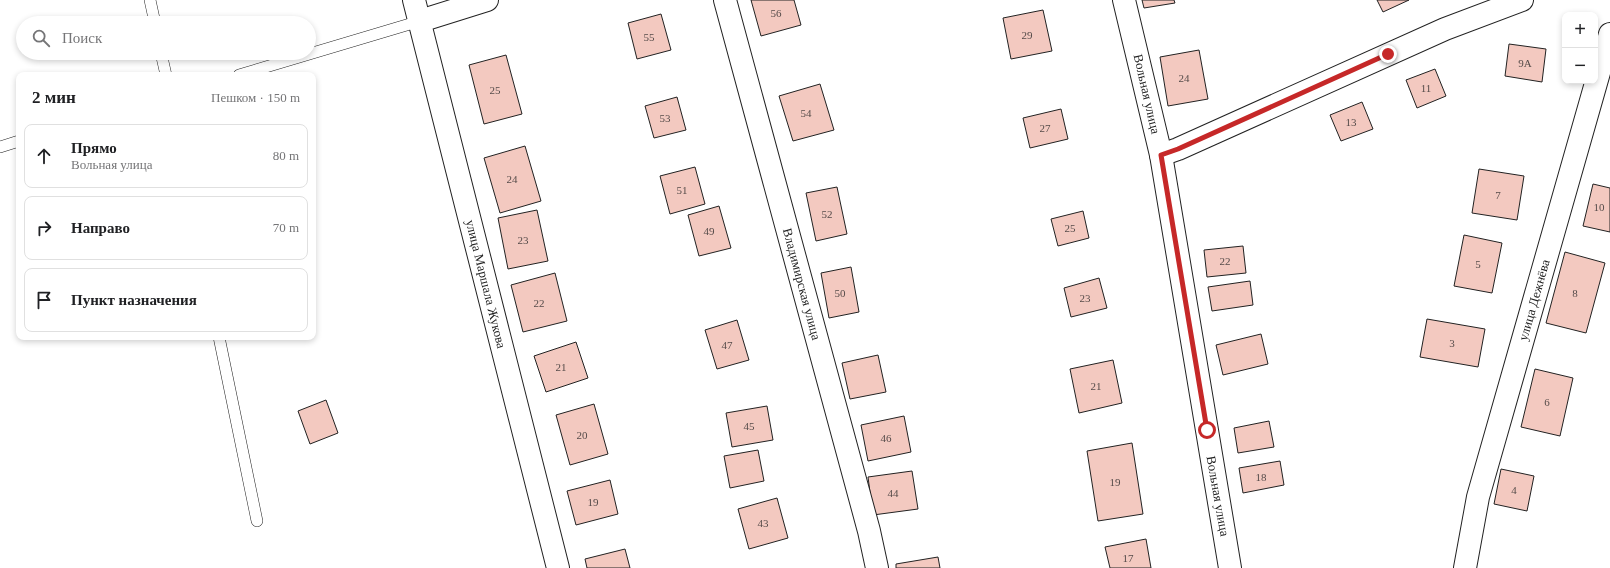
<!DOCTYPE html>
<html lang="ru">
<meta charset="utf-8">
<style>
:root{--surface:#fff;--page:#f6f6f6;--text:#202124;--muted:#757577;--line:#e0e0e0}
body{margin:0;font-family:"Times New Roman",serif;background:var(--page);color:var(--text)}
.controls{position:absolute;right:12px;top:12px;display:grid;overflow:hidden;border-radius:8px;box-shadow:0 2px 6px #0003}
.controls button{width:36px;height:36px;display:grid;place-items:center;padding:0;border:0;border-bottom:1px solid var(--line);background:var(--surface);color:var(--text);font:20px sans-serif}
.stop{position:absolute;width:12px;height:12px;margin:-9px;border:3px solid #c62828;border-radius:50%;background:#fff}
.stop.end{background:#c62828;border-color:#fff;box-shadow:0 1px 4px #0008}
.list{margin:0;padding:0;list-style:none}
h2{display:flex;justify-content:space-between;align-items:center;height:52px;margin:0;padding:0 16px;font-size:17px}
h2 small{font-size:13px;font-weight:400;color:var(--muted)}
.list li{display:grid;grid-template-columns:26px 1fr auto;gap:12px;align-items:center;box-sizing:border-box;height:64px;margin:0 8px 8px;padding:0 8px;border:1px solid var(--line);border-radius:8px}
.list b{display:block;font-size:15px;white-space:nowrap}
.list p{margin:0;font-size:13px;white-space:nowrap;color:var(--muted)}
.list em{font-size:13px;font-style:normal;color:var(--muted)}
.icon{flex:none;width:22px;height:22px;fill:none;stroke:currentColor;stroke-width:2;stroke-linecap:round;stroke-linejoin:round}
.map{position:relative;flex:none;width:1610px;height:568px;overflow:hidden}
.search{position:absolute;background:var(--surface);box-shadow:0 2px 6px #0003;left:16px;top:16px;width:300px;height:44px;display:flex;align-items:center;gap:10px;box-sizing:border-box;padding:0 14px;border-radius:22px;color:var(--muted);font-size:15px}
.panel{position:absolute;background:var(--surface);box-shadow:0 2px 6px #0003;left:16px;top:72px;width:300px;height:268px;border-radius:8px}
.map>svg:first-child{display:block}
</style>
<div class="map">
<svg width="1610" height="568" viewBox="0 0 1610 568">
<rect width="100%" height="100%" fill="#fff"/>
<g fill="#f3c9c0" stroke="#222">
<polygon points="751,0 794,0 801,25 761,36"/>
<polygon points="1142,0 1174,0 1175,3 1144,8"/>
<polygon points="1377,0 1409,0 1383,12"/>
<polygon points="1043,10 1052,51 1011,59 1003,18"/>
<polygon points="661,14 671,50 637,59 628,23"/>
<polygon points="1509,44 1546,49 1542,82 1505,76"/>
<polygon points="1199,50 1208,99 1168,106 1160,57"/>
<polygon points="506,55 522,114 484,124 469,65"/>
<polygon points="1435,69 1446,96 1417,108 1406,80"/>
<polygon points="820,84 834,130 793,141 779,96"/>
<polygon points="677,97 686,130 654,138 645,106"/>
<polygon points="1362,102 1373,129 1341,141 1330,115"/>
<polygon points="1061,109 1068,139 1030,148 1023,118"/>
<polygon points="525,146 541,201 500,213 484,158"/>
<polygon points="695,167 705,204 670,214 660,176"/>
<polygon points="1479,169 1524,176 1517,220 1472,213"/>
<polygon points="1593,184 1610,188 1610,232 1583,226"/>
<polygon points="837,187 847,234 816,241 806,193"/>
<polygon points="719,206 731,248 699,256 688,215"/>
<polygon points="537,210 548,261 508,269 498,218"/>
<polygon points="1083,211 1089,238 1058,246 1051,219"/>
<polygon points="1464,235 1502,243 1492,293 1454,286"/>
<polygon points="1243,246 1246,273 1207,277 1204,250"/>
<polygon points="1565,252 1605,263 1586,333 1546,323"/>
<polygon points="851,267 859,312 829,318 821,273"/>
<polygon points="555,273 567,321 523,332 511,285"/>
<polygon points="1099,278 1107,308 1071,317 1064,288"/>
<polygon points="1250,281 1253,305 1212,311 1208,287"/>
<polygon points="1427,319 1485,329 1478,367 1420,357"/>
<polygon points="737,320 749,360 717,369 705,330"/>
<polygon points="1261,334 1268,364 1223,375 1216,345"/>
<polygon points="576,342 588,378 546,392 534,356"/>
<polygon points="878,355 886,392 850,399 842,363"/>
<polygon points="1113,360 1122,403 1079,413 1070,369"/>
<polygon points="1535,369 1573,378 1560,436 1521,427"/>
<polygon points="326,400 338,433 310,444 298,411"/>
<polygon points="594,404 608,454 570,465 556,415"/>
<polygon points="767,406 773,440 732,447 726,413"/>
<polygon points="904,416 911,452 868,461 861,425"/>
<polygon points="1269,421 1274,447 1238,453 1234,428"/>
<polygon points="1132,443 1143,514 1098,521 1087,451"/>
<polygon points="758,450 764,481 730,488 724,456"/>
<polygon points="1280,461 1284,485 1243,493 1239,468"/>
<polygon points="1501,469 1534,476 1527,511 1494,504"/>
<polygon points="912,471 918,509 873,515 868,477"/>
<polygon points="610,480 618,514 576,525 567,491"/>
<polygon points="777,498 788,538 749,549 738,509"/>
<polygon points="1146,539 1151,568 1110,568 1105,547"/>
<polygon points="625,549 630,568 587,568 585,559"/>
<polygon points="938,557 940,568 896,568 896,564"/>
</g>
<g fill="none" stroke-linecap="round" stroke-linejoin="round">
<g stroke="#222" stroke-width="12">
<g id="lane">
<polyline points="150,0 155,23"/>
<polyline points="161,53 166,75"/>
<polyline points="239,75 420,21"/>
<polyline points="0,147 19,141"/>
<polyline points="219,337 257,521"/>
</g>
</g>
<g stroke="#222" stroke-width="24">
<g id="street">
<polyline points="414,0 558,568"/>
<polyline points="725,0 869,531 877,568"/>
<polyline points="1124,0 1161,155 1230,568"/>
<polyline points="420,21 487,0"/>
<polyline points="1161,155 1178,149 1445,29 1522,0"/>
<polyline points="1465,568 1478,497 1610,34"/>
</g>
</g>
<use href="#lane" stroke="#fff" stroke-width="11"/>
<use href="#street" stroke="#fff" stroke-width="22"/>
</g>
<g fill="none" stroke-linecap="round" stroke-linejoin="round">
<polyline stroke="#c62828" stroke-width="5" points="1207,430 1161,155 1178,149 1388,54"/>
</g>
<g text-anchor="middle" dominant-baseline="central" stroke-width="3" stroke-linejoin="round" paint-order="stroke">
<g font-size="11" fill="#564c4a">
<text x="776" y="13">56</text>
<text x="1027" y="35">29</text>
<text x="649" y="37">55</text>
<text x="1525" y="63">9А</text>
<text x="1184" y="78">24</text>
<text x="1426" y="88">11</text>
<text x="495" y="90">25</text>
<text x="806" y="113">54</text>
<text x="665" y="118">53</text>
<text x="1351" y="122">13</text>
<text x="1045" y="128">27</text>
<text x="512" y="179">24</text>
<text x="682" y="190">51</text>
<text x="1498" y="195">7</text>
<text x="1599" y="207">10</text>
<text x="827" y="214">52</text>
<text x="1070" y="228">25</text>
<text x="709" y="231">49</text>
<text x="523" y="240">23</text>
<text x="1225" y="261">22</text>
<text x="1478" y="264">5</text>
<text x="840" y="293">50</text>
<text x="1575" y="293">8</text>
<text x="1085" y="298">23</text>
<text x="539" y="303">22</text>
<text x="1452" y="343">3</text>
<text x="727" y="345">47</text>
<text x="561" y="367">21</text>
<text x="1096" y="386">21</text>
<text x="1547" y="402">6</text>
<text x="749" y="426">45</text>
<text x="582" y="435">20</text>
<text x="886" y="438">46</text>
<text x="1261" y="477">18</text>
<text x="1115" y="482">19</text>
<text x="1514" y="490">4</text>
<text x="893" y="493">44</text>
<text x="593" y="502">19</text>
<text x="763" y="523">43</text>
<text x="1128" y="558">17</text>
</g>
<g font-size="13" fill="#222" stroke="#fff">
<text transform="translate(1147 94) rotate(77)">Вольная улица</text>
<text transform="translate(486 284) rotate(76)">улица Маршала Жукова</text>
<text transform="translate(802 284) rotate(75)">Владимирская улица</text>
<text transform="translate(1534 300) rotate(-74)">улица Дежнёва</text>
<text transform="translate(1218 496) rotate(80)">Вольная улица</text>
</g>
</g>
</svg>
<div class="controls">
<button>+</button>
<button>−</button>
</div>
<div class="stop" style="left:1207px;top:430px"></div>
<div class="stop end" style="left:1388px;top:54px"></div>
<div class="search"><svg class="icon" aria-label="search" viewBox="0 0 24 24"><circle cx="10" cy="10" r="6"/><path d="M15 15l6 6"/></svg>Поиск</div>
<section class="panel">
<h2>2 мин<small>Пешком · 150 m</small></h2>
<ul class="list">
<li><svg class="icon" aria-label="ahead" viewBox="0 0 24 24"><path d="M12 20V5M6 11l6-6 6 6"/></svg><div><b>Прямо</b><p>Вольная улица</p></div><em>80 m</em></li>
<li><svg class="icon" aria-label="right" viewBox="0 0 24 24"><path d="M7 20v-9h11M14 6l5 5-5 5"/></svg><div><b>Направо</b></div><em>70 m</em></li>
<li><svg class="icon" aria-label="arrive" viewBox="0 0 24 24"><path d="M6 21V4h12l-3 4 3 4H6"/></svg><div><b>Пункт назначения</b></div></li>
</ul>
</section>
</div>
